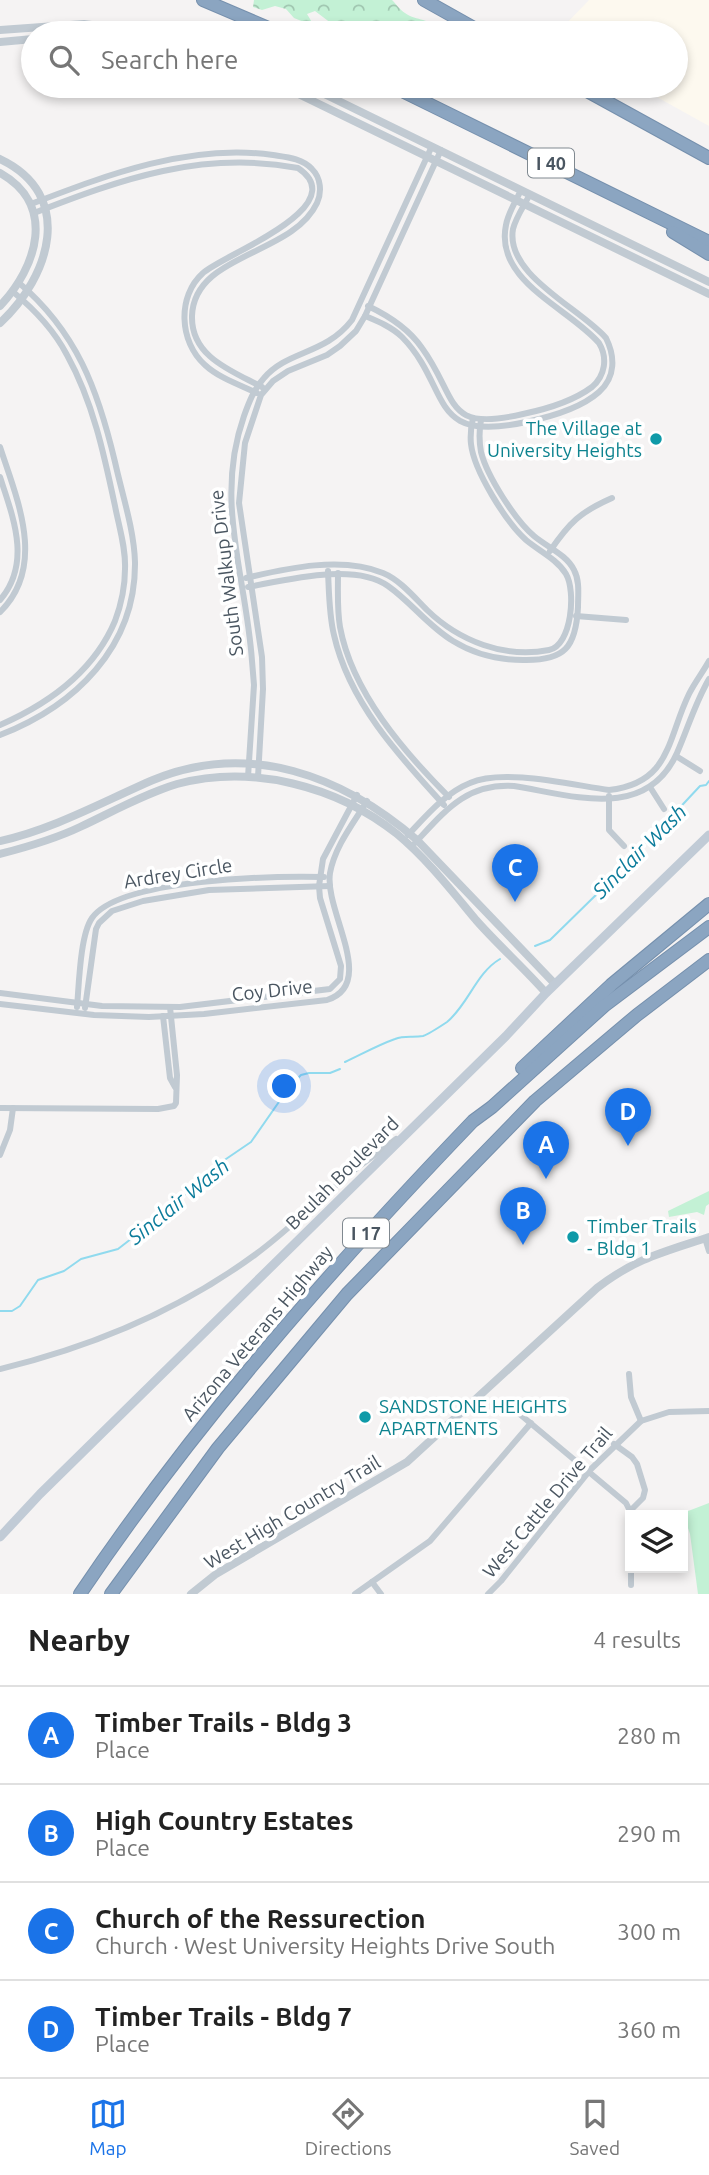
<!DOCTYPE html>
<meta charset="utf-8">
<style>
:root{--surface:#fff;--page:#f6f6f6;--text:#222;--muted:#767676;--line:#e0e0e0;--accent:#1a73e8}
body{margin:0;font-family:Ubuntu,sans-serif;background:var(--page);color:var(--text)}
.controls{position:absolute;right:21px;bottom:21px;display:grid;overflow:hidden;border-radius:0px;box-shadow:0 4px 10px #0003}
.controls button{width:63px;height:63px;display:grid;place-items:center;padding:0;border:0;border-bottom:2px solid var(--line);background:var(--surface);color:var(--text);font:35px sans-serif}
.you{position:absolute;left:285px;top:1087px;width:24px;height:24px;margin:-18px;border:5px solid #fff;border-radius:50%;background:#1a73e8;box-shadow:0 0 0 10px #1a73e833}
.badge{display:grid;place-items:center;width:46px;height:46px;border-radius:50%;background:var(--accent);color:#fff;font-size:23px;font-weight:700}
.pin{position:absolute;translate:-50% -58px;filter:drop-shadow(0 2px 4px #0008)}
.pin::after{content:'';position:absolute;top:37px;width:24px;height:21px;background:inherit;clip-path:polygon(0 0,100% 0,50% 100%)}
.list{margin:0;padding:0;list-style:none}
h2{display:flex;justify-content:space-between;align-items:center;height:91px;margin:0;padding:0 28px;font-size:30px}
h2 small{font-size:23px;font-weight:400;color:var(--muted)}
.list li{display:grid;grid-template-columns:46px 1fr auto;gap:21px;align-items:center;box-sizing:border-box;height:98px;padding:0 28px;border-top:2px solid var(--line)}
.list b{display:block;font-size:26px;white-space:nowrap}
.list p{margin:0;font-size:23px;white-space:nowrap;color:var(--muted)}
.list em{font-size:23px;font-style:normal;color:var(--muted)}
.icon{flex:none;width:38px;height:38px;fill:none;stroke:currentColor;stroke-width:2;stroke-linecap:round;stroke-linejoin:round}
.map{position:relative;flex:none;width:709px;height:1594px;overflow:hidden}
.search{position:absolute;background:var(--surface);box-shadow:0 4px 10px #0003;left:21px;right:21px;top:21px;height:77px;display:flex;align-items:center;gap:18px;box-sizing:border-box;padding:0 24px;border-radius:38px;color:var(--muted);font-size:26px}
.sheet{height:483px;background:var(--surface)}
nav{display:flex;justify-content:space-around;align-items:center;box-sizing:border-box;height:98px;border-top:2px solid var(--line);background:var(--surface);font-size:19px;color:var(--muted)}
nav a{display:grid;justify-items:center;gap:4px}
nav .on{color:var(--accent)}
.map>svg:first-child{display:block}
</style>
<div class="map">
<svg width="709" height="1594" viewBox="0 0 709 1594">
<defs>
<pattern id="forest-crowns" width="20" height="18" patternUnits="userSpaceOnUse" patternTransform="scale(1.75)"><rect width="20" height="18" fill="#c3f1d5"/><path d="M2 6a3 3 0 1 1 6 0M12 15a3 3 0 1 1 6 0" fill="none" stroke="#a0c6b0"/></pattern>
</defs>
<rect width="100%" height="100%" fill="#f5f3f3"/>
<polygon fill="#fdf9ef" points="589,0 709,0 709,126 637,86 676,86 676,33 557,33"/>
<g fill="url(#forest-crowns)">
<path d="M 254,0 L 392,0 C 396,4 400,10 405,13 C 417,22 430,16 439,33 L 344,33 L 315,11 L 307,14 L 313,24 L 337,33 L 314,33 L 309,24 L 294,18 L 286,9 L 275,6 L 262,10 L 253,7 Z"/>
<polygon points="449,86 483,86 482,90 462,98 447,95"/>
</g>
<g fill="#c3f1d5">
<polygon points="709,1191 709,1204 706,1206 704,1215 697,1212 669,1217 668,1211"/>
<polygon points="709,1503 709,1594 698,1594 690,1534 683,1513"/>
</g>
<g fill="none" stroke-linecap="round" stroke-linejoin="round">
<g stroke="#90daee" stroke-width="2">
<polyline points="535,946 550,940 601,890 616,869 657,832 700,786 706,785 709,781"/>
<path d="M 345,1062 C 362,1054 378,1045 395,1039 C 405,1035 413,1038 423,1036 C 429,1034 441,1026 447,1022 C 468,1005 476,973 500,959"/>
<polyline points="0,1311 12,1311 20,1306 38,1280 64,1271 81,1259 118,1249 158,1218 226,1159 251,1142 290,1086 301,1075 309,1073 330,1073 340,1069"/>
</g>
<g stroke="#7690ad" stroke-width="14">
<g id="motorway">
<polyline points="203,0 280,33"/>
<polyline points="424,0 483,33"/>
<polyline points="392,86 709,242"/>
<polyline points="578,86 709,158"/>
<polyline points="673,232 709,254"/>
<polyline points="522,1068 611,985 709,904"/>
<path d="M 80,1594 C 195,1423 331,1269 473,1121 L 492,1107 L 604,1006 L 709,927"/>
<polyline points="111,1594 218,1448 347,1294 535,1101 637,1015 709,960"/>
</g>
</g>
<g stroke="#c1cad2" stroke-width="6">
<path d="M 31,204 C 107,175 190,143 273,155 C 286,157 302,158 312,169 C 321,178 322,192 317,203 C 292,256 194,253 192,316 C 191,357 232,371 262,387"/>
<path d="M 34,213 C 121,179 203,150 298,168 C 356,207 220,256 203,273 C 177,296 179,342 205,365 C 219,378 240,385 257,393"/>
<path d="M 368,306 C 389,316 409,329 422,348 C 459,399 443,433 523,414 C 547,409 572,402 592,387 C 605,376 608,358 599,343 C 569,308 494,281 506,225 C 508,213 516,201 521,190"/>
<path d="M 365,316 C 377,321 392,327 402,337 C 452,388 426,444 526,422 C 550,417 580,409 599,392 C 616,377 615,356 606,338 C 580,308 505,275 513,229 C 516,217 524,206 530,194"/>
<path d="M 0,447 C 17,499 47,566 0,612"/>
<path d="M 0,477 C 13,517 32,563 0,600"/>
<path d="M 550,551 C 569,523 580,512 612,498"/>
<path d="M 328,571 C 329,592 329,615 334,635 C 349,702 399,756 444,805"/>
<path d="M 338,573 C 338,591 337,609 340,627 C 352,692 404,752 449,797"/>
<path d="M 246,578 C 288,568 342,556 383,573 C 400,580 414,597 427,610 C 459,641 505,659 549,650 C 572,645 576,591 566,574 C 557,559 539,551 526,540 C 506,522 474,471 471,444 C 470,435 471,427 473,418"/>
<path d="M 248,587 C 286,580 355,562 388,586 C 411,602 428,626 453,641 C 474,654 499,660 523,660 C 565,661 576,647 578,607 C 578,595 580,581 574,570 C 567,555 547,547 534,536 C 515,520 487,476 481,452 C 479,441 479,431 481,420"/>
<polyline points="576,616 626,620"/>
<path d="M 0,725 C 48,704 94,671 115,621 C 121,605 125,586 125,569 C 126,548 119,527 115,506 C 104,454 93,402 67,355 C 54,330 34,309 12,291"/>
<path d="M 0,735 C 75,706 136,647 135,562 C 134,529 122,494 115,462 C 98,390 77,332 18,282"/>
<polyline points="676,756 700,771"/>
<path d="M 248,777 L 254,685 L 252,661 C 246,575 214,501 244,416 C 249,402 254,389 264,378 C 288,350 325,355 352,320 L 432,146"/>
<polyline points="258,777 263,689 262,657 239,503 245,443 261,395 273,381 288,371 327,355 340,346 356,331 365,316 441,150"/>
<polyline points="650,787 664,809"/>
<polyline points="609,796 609,830 624,846"/>
<path d="M 408,835 C 426,816 445,793 470,783 C 503,768 572,785 609,790 C 671,783 667,739 689,694 C 695,682 703,672 709,661"/>
<path d="M 415,843 C 445,811 466,783 514,786 C 571,795 646,822 677,753 C 688,728 695,703 709,679"/>
<polyline points="0,993 102,1006 180,1007 330,989 340,979 341,966 320,898 319,886 323,859 357,795"/>
<path d="M 0,1004 L 94,1015 L 149,1017 L 204,1014 L 327,1000 C 378,984 324,911 330,873 C 335,846 353,824 367,801"/>
<path d="M 77,1007 C 79,985 80,935 92,918 C 120,878 277,876 324,877"/>
<polyline points="85,1008 96,929 99,923 112,911 143,901 209,890 330,886"/>
<polyline points="163,1016 170,1078 175,1087"/>
<polyline points="0,1108 158,1109 174,1106 176,1103 177,1075 170,1007"/>
<polyline points="0,1155 10,1130 13,1108"/>
<polyline points="705,1238 709,1251"/>
<path d="M 0,1369 C 91,1347 180,1310 256,1254 C 290,1229 320,1198 353,1171 C 367,1160 382,1150 396,1139"/>
<polyline points="629,1374 631,1397 641,1421"/>
<polyline points="510,1406 626,1503 632,1515"/>
<polyline points="614,1444 632,1457 637,1464 645,1490 643,1498 630,1511"/>
<polyline points="372,1582 381,1594"/>
<polyline points="631,1585 631,1568"/>
<polyline points="355,1594 430,1541 531,1423"/>
<polyline points="488,1594 501,1581 590,1470 641,1421 669,1412 709,1411"/>
</g>
<g stroke="#c1cad2" stroke-width="8">
<polyline points="0,30 84,24 151,33"/>
<polyline points="0,42 33,39"/>
<polyline points="282,86 709,294"/>
<polyline points="308,86 709,282"/>
<path d="M 0,159 C 76,195 50,277 0,323"/>
<path d="M 0,173 C 57,205 37,267 0,306"/>
<path d="M 0,841 C 54,829 102,802 153,780 C 249,740 343,776 417,840 L 555,984"/>
<path d="M 0,854 C 27,847 55,839 80,827 C 112,812 144,794 177,784 C 252,764 337,786 397,834 C 427,859 451,890 476,920 C 498,945 524,968 546,993"/>
<path d="M 191,1594 L 216,1574 L 407,1462 L 597,1288 C 636,1258 664,1252 709,1237"/>
</g>
<polyline stroke="#c1cbd6" stroke-width="9" points="0,1537 40,1494 506,1036 546,993 709,835"/>
<use href="#motorway" stroke="#8ba5c1" stroke-width="12"/>
</g>
<g fill="#0f9aa8" stroke="#fff" stroke-width="2.5">
<circle cx="656" cy="439" r="7"/>
<circle cx="573" cy="1237" r="7"/>
<circle cx="365" cy="1417" r="7"/>
</g>
<g text-anchor="middle" dominant-baseline="central" stroke-width="7" stroke-linejoin="round" paint-order="stroke">
<g fill="#fff" stroke="#808990" stroke-width="2">
<rect x="528" y="148.5" width="46" height="29" rx="5"/>
<rect x="343" y="1218.5" width="46" height="29" rx="5"/>
</g>
<g font-size="18" font-weight="bold" fill="#4a5661">
<text x="551" y="163">I 40</text>
<text x="366" y="1233">I 17</text>
</g>
<g font-size="19" fill="#0d838f" stroke="#fff" text-anchor="start">
<text x="642" y="428" text-anchor="end">The Village at<tspan x="642" dy="22">University Heights</tspan></text>
<text x="587" y="1226">Timber Trails<tspan x="587" dy="22">- Bldg 1</tspan></text>
<text x="379" y="1406">SANDSTONE HEIGHTS<tspan x="379" dy="22">APARTMENTS</tspan></text>
</g>
<g font-size="19" fill="#4a5661" stroke="#fff">
<text transform="translate(226 573) rotate(-97)">South Walkup Drive</text>
<text transform="translate(178 873) rotate(-9)">Ardrey Circle</text>
<text transform="translate(272 990) rotate(-6)">Coy Drive</text>
<text transform="translate(342 1173) rotate(-45)">Beulah Boulevard</text>
<text transform="translate(257 1333) rotate(-50)">Arizona Veterans Highway</text>
<text transform="translate(547 1502) rotate(-50)">West Cattle Drive Trail</text>
<text transform="translate(292 1512) rotate(-31)">West High Country Trail</text>
</g>
<g font-size="21" font-style="italic" fill="#0c7c9b" stroke="#fff">
<text transform="translate(639 851) rotate(-45)">Sinclair Wash</text>
<text transform="translate(178 1201) rotate(-39)">Sinclair Wash</text>
</g>
</g>
</svg>
<div class="controls">
<button><svg class="icon" aria-label="layers" viewBox="0 0 24 24"><path d="M12 4l9 5-9 5-9-5zM3 14l9 5 9-5"/></svg></button>
</div>
<div class="you"></div>
<div class="pin badge" style="left:546px;top:1179px">A</div>
<div class="pin badge" style="left:523px;top:1245px">B</div>
<div class="pin badge" style="left:515px;top:902px">C</div>
<div class="pin badge" style="left:628px;top:1146px">D</div>
<div class="search"><svg class="icon" aria-label="search" viewBox="0 0 24 24"><circle cx="10" cy="10" r="6"/><path d="M15 15l6 6"/></svg>Search here</div>
</div>
<section class="sheet">
<h2>Nearby<small>4 results</small></h2>
<ul class="list">
<li><span class="badge">A</span><div><b>Timber Trails - Bldg 3</b><p>Place</p></div><em>280 m</em></li>
<li><span class="badge">B</span><div><b>High Country Estates</b><p>Place</p></div><em>290 m</em></li>
<li><span class="badge">C</span><div><b>Church of the Ressurection</b><p>Church · West University Heights Drive South</p></div><em>300 m</em></li>
<li><span class="badge">D</span><div><b>Timber Trails - Bldg 7</b><p>Place</p></div><em>360 m</em></li>
</ul>
</section>
<nav>
<a class="on"><svg class="icon" aria-label="map" viewBox="0 0 24 24"><path d="M3 6l6-2 6 2 6-2v14l-6 2-6-2-6 2zM9 4v14M15 6v14"/></svg>Map</a>
<a><svg class="icon" aria-label="directions" viewBox="0 0 24 24"><path d="M12 3l9 9-9 9-9-9zM9 14v-3h6M13 9l2 2-2 2"/></svg>Directions</a>
<a><svg class="icon" aria-label="saved" viewBox="0 0 24 24"><path d="M7 4h10v16l-5-4-5 4z"/></svg>Saved</a>
</nav>
